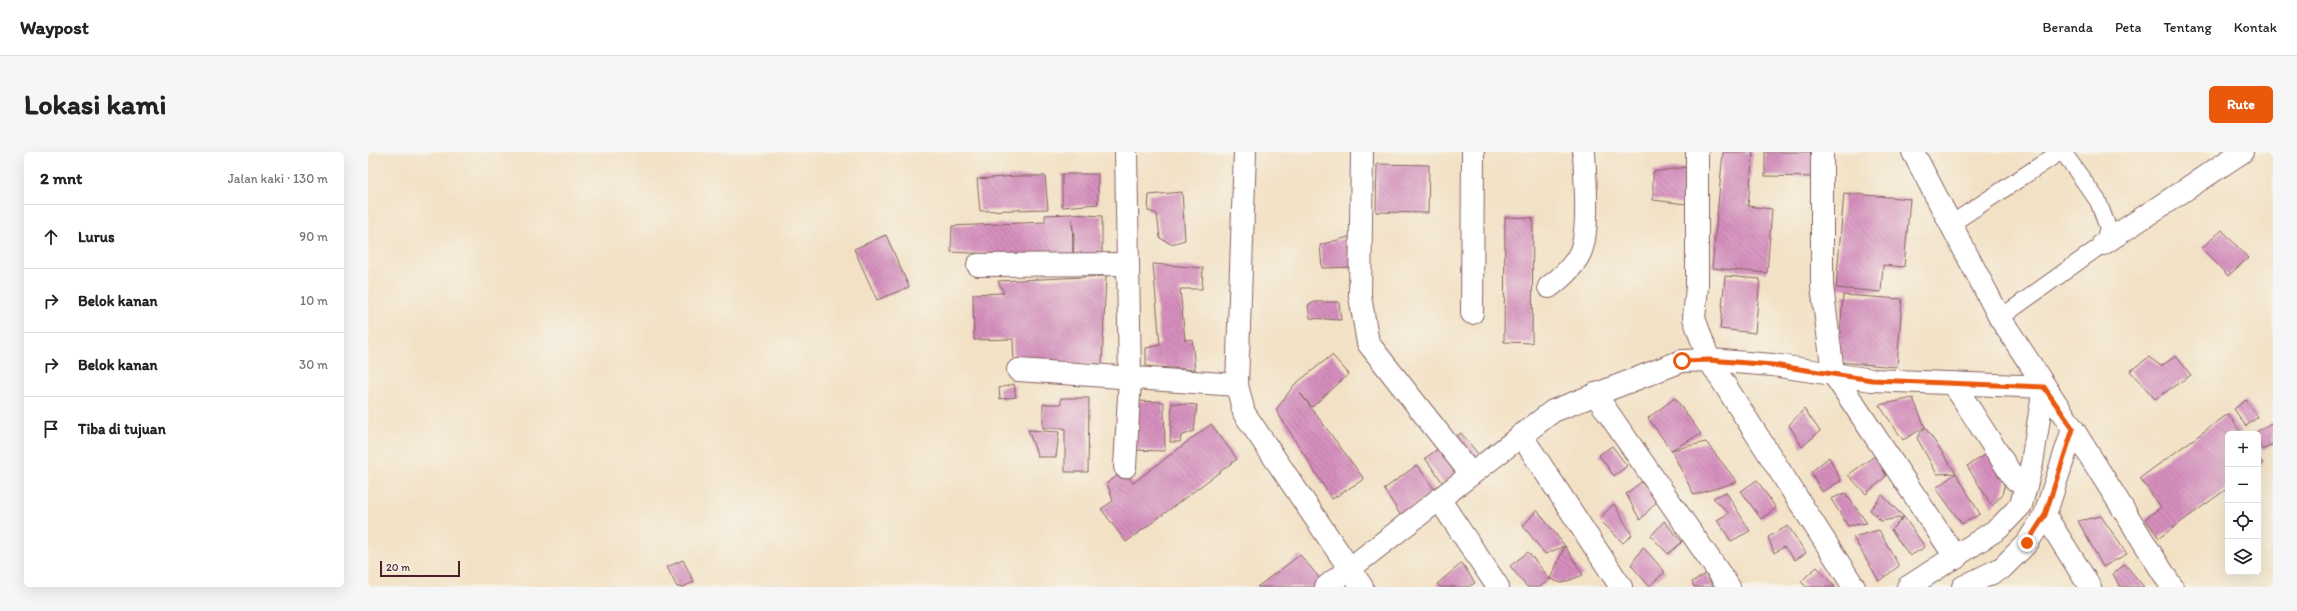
<!DOCTYPE html>
<html lang="id">
<meta charset="utf-8">
<style>
:root{--surface:#fff;--page:#f6f6f6;--text:#222;--muted:#767676;--line:#e0e0e0;--accent:#ea580c}
body{margin:0;font-family:Itim,sans-serif;background:var(--page);color:var(--text)}
.controls{position:absolute;right:12px;bottom:12px;display:grid;overflow:hidden;border-radius:6px;box-shadow:0 4px 16px #0002}
.controls button{width:36px;height:36px;display:grid;place-items:center;padding:0;border:0;border-bottom:1px solid var(--line);background:var(--surface);color:var(--text);font:20px sans-serif}
.scale{position:absolute;left:12px;bottom:10px;width:80px;box-sizing:border-box;padding-left:4px;border:2px solid #4a1f2b;border-top:0;font-size:11px;line-height:14px;white-space:nowrap;color:#4a1f2b;-webkit-text-stroke:3px #f7f3e8;paint-order:stroke}
.stop{position:absolute;width:12px;height:12px;margin:-9px;border:3px solid #ea580c;border-radius:50%;background:#fff}
.stop.end{background:#ea580c;border-color:#fff;box-shadow:0 1px 4px #0008}
.list{margin:0;padding:0;list-style:none}
h2{display:flex;justify-content:space-between;align-items:center;height:52px;margin:0;padding:0 16px;font-size:17px}
h2 small{font-size:13px;font-weight:400;color:var(--muted)}
.list li{display:grid;grid-template-columns:26px 1fr auto;gap:12px;align-items:center;box-sizing:border-box;height:64px;padding:0 16px;border-top:1px solid var(--line)}
.list b{display:block;font-size:15px;white-space:nowrap}
.list em{font-size:13px;font-style:normal;color:var(--muted)}
.icon{flex:none;width:22px;height:22px;fill:none;stroke:currentColor;stroke-width:2;stroke-linecap:round;stroke-linejoin:round}
.map{position:relative;flex:none;width:1905px;height:435px;overflow:hidden;border-radius:6px}
header{display:flex;align-items:center;gap:24px;box-sizing:border-box;height:56px;padding:0 20px;background:var(--surface);border-bottom:1px solid var(--line)}
header strong{font-size:19px}
nav{display:flex;gap:22px;margin-inline-start:auto;font-size:14px}
.intro{display:flex;align-items:center;justify-content:space-between;box-sizing:border-box;height:96px;padding:0 24px}
h1{margin:0;font-size:28px}
.button{padding:10px 18px;border-radius:6px;background:var(--accent);color:#fff;font-size:14px;font-weight:700}
main{display:flex;gap:24px;padding:0 24px}
aside{flex:1;background:var(--surface);border-radius:6px;box-shadow:0 4px 16px #0002}
.map>svg:first-child{display:block}
</style>
<header>
<strong>Waypost</strong>
<nav><a>Beranda</a><a>Peta</a><a>Tentang</a><a>Kontak</a></nav>
</header>
<div class="intro"><h1>Lokasi kami</h1><a class="button">Rute</a></div>
<main>
<aside>
<h2>2 mnt<small>Jalan kaki · 130 m</small></h2>
<ul class="list">
<li><svg class="icon" aria-label="ahead" viewBox="0 0 24 24"><path d="M12 20V5M6 11l6-6 6 6"/></svg><div><b>Lurus</b></div><em>90 m</em></li>
<li><svg class="icon" aria-label="right" viewBox="0 0 24 24"><path d="M7 20v-9h11M14 6l5 5-5 5"/></svg><div><b>Belok kanan</b></div><em>10 m</em></li>
<li><svg class="icon" aria-label="right" viewBox="0 0 24 24"><path d="M7 20v-9h11M14 6l5 5-5 5"/></svg><div><b>Belok kanan</b></div><em>30 m</em></li>
<li><svg class="icon" aria-label="arrive" viewBox="0 0 24 24"><path d="M6 21V4h12l-3 4 3 4H6"/></svg><div><b>Tiba di tujuan</b></div></li>
</ul>
</aside>
<div class="map">
<svg width="1905" height="435" viewBox="0 0 1905 435">
<defs>
<pattern id="building-back-hatch" width="6" height="6" patternUnits="userSpaceOnUse"><rect width="6" height="6" fill="#d68fbe"/><path d="M-1 5l2 2M0 0l6 6M5-1l2 2" fill="none" stroke="#b0749b"/></pattern>
</defs>
<rect width="100%" height="100%" fill="#f7f3e8"/>
<filter id="ink" filterUnits="userSpaceOnUse"><feTurbulence type="fractalNoise" baseFrequency=".025" numOctaves="2"/><feDisplacementMap in="SourceGraphic" scale="8" xChannelSelector="R" yChannelSelector="G"/><feConvolveMatrix kernelMatrix="1 2 1 2 8 2 1 2 1" color-interpolation-filters="sRGB"/></filter>
<filter id="wash" filterUnits="userSpaceOnUse"><feTurbulence type="fractalNoise" baseFrequency=".012" numOctaves="4" result="noise"/><feDisplacementMap in="SourceGraphic" scale="16" xChannelSelector="R" yChannelSelector="G"/><feGaussianBlur stdDeviation="0.9" result="paint"/><feColorMatrix in="noise" values="0 0 0 0 0 0 0 0 0 0 0 0 0 0 0 0 0 1.4 0 .05"/><feComposite in="paint" operator="in"/></filter>
<g filter="url(#wash)">
<rect width="100%" height="100%" fill="#f2e1c5"/>
<g id="blocks">
<g fill="url(#building-back-hatch)" fill-rule="evenodd">
<polygon points="1355,0 1385,0 1380,54 1404,57 1399,121 1344,116"/>
<polygon points="1397,0 1447,0 1447,25 1397,24"/>
<polygon points="1009,12 1061,13 1060,61 1008,60"/>
<polygon points="1319,15 1318,52 1285,48 1285,20"/>
<polygon points="694,22 730,22 730,52 694,55"/>
<polygon points="649,24 677,24 680,57 612,59 609,27"/>
<polygon points="814,40 817,88 803,92 792,86 789,62 780,59 781,43"/>
<polygon points="1476,41 1542,47 1536,115 1515,113 1513,140 1468,136"/>
<path d="M 704,62 L 734,64 L 734,104 L 622,107 L 622,102 L 583,100 L 584,74 L 677,70 L 677,63 ZM 704,67 L 706,87 L 705,104 Z"/>
<polygon points="1137,65 1165,66 1164,191 1136,190"/>
<polygon points="1854,78 1880,106 1860,124 1834,96"/>
<polygon points="991,82 990,115 954,116 952,93"/>
<polygon points="518,83 541,135 509,148 486,97"/>
<polygon points="785,112 835,116 834,137 812,137 817,188 824,187 827,218 778,214 778,196 792,193"/>
<polygon points="738,124 734,212 646,213 645,187 606,188 605,142 636,141 630,129"/>
<polygon points="1357,124 1392,127 1387,181 1352,177"/>
<polygon points="1475,143 1534,147 1529,215 1470,210"/>
<polygon points="947,150 971,150 973,168 942,166 940,153"/>
<polygon points="964,203 981,222 944,255 932,241 996,327 964,347 908,258 926,233"/>
<polygon points="1808,204 1823,223 1787,247 1762,219 1781,205 1793,214"/>
<polygon points="646,232 648,245 632,247 631,236"/>
<polygon points="693,246 721,246 720,320 697,320 697,276 675,276 675,252 693,252"/>
<polygon points="1307,246 1333,282 1303,298 1338,290 1369,330 1326,343 1303,298 1280,266"/>
<polygon points="1545,246 1557,275 1535,288 1511,253"/>
<polygon points="1878,248 1890,265 1878,274 1866,257"/>
<polygon points="768,249 796,250 797,299 764,298"/>
<polygon points="804,251 829,253 826,279 813,284 812,290 802,290"/>
<polygon points="1436,257 1452,279 1434,295 1421,273"/>
<polygon points="1860,262 1874,282 1860,282 1860,336 1791,386 1777,367 1793,355 1772,326"/>
<polygon points="1905,270 1905,292 1895,298 1890,290 1890,282 1885,282"/>
<polygon points="843,272 869,307 758,390 733,357 745,349 739,331 756,319 765,331"/>
<polygon points="1557,275 1588,321 1612,362 1594,372 1568,336 1588,321 1569,322 1549,286"/>
<polygon points="660,278 691,280 688,305 670,305"/>
<polygon points="1093,281 1111,303 1103,308 1082,289"/>
<polygon points="1076,293 1094,316 1075,331 1057,306"/>
<polygon points="1244,294 1259,314 1246,324 1231,303"/>
<polygon points="1626,298 1639,322 1634,343 1624,354 1599,314"/>
<polygon points="1508,303 1518,324 1498,342 1480,323"/>
<polygon points="1890,304 1895,311 1890,315"/>
<polygon points="1461,305 1473,329 1454,340 1443,320"/>
<polygon points="1049,313 1066,337 1033,364 1016,337"/>
<polygon points="1389,328 1408,356 1393,367 1373,339"/>
<polygon points="1273,330 1290,348 1272,368 1258,342"/>
<polygon points="1358,340 1382,379 1363,389 1349,368 1361,361 1345,346"/>
<polygon points="1477,341 1499,371 1480,374 1463,347"/>
<polygon points="1514,343 1536,365 1513,369 1502,358"/>
<polygon points="1246,352 1264,383 1255,391 1231,367"/>
<polygon points="1169,358 1197,394 1177,402 1155,374"/>
<polygon points="1733,364 1759,402 1735,415 1710,369"/>
<polygon points="1536,365 1557,395 1542,404 1523,378"/>
<polygon points="1296,369 1314,390 1300,402 1283,384"/>
<polygon points="1420,374 1438,401 1427,408 1416,395 1406,401 1400,385"/>
<polygon points="1511,378 1531,414 1511,429 1485,385"/>
<polygon points="1197,394 1215,423 1194,431 1182,427"/>
<polygon points="1275,395 1297,420 1281,434 1263,413"/>
<polygon points="1160,400 1182,427 1172,435 1159,435 1142,414"/>
<polygon points="932,403 955,430 949,435 889,435"/>
<polygon points="315,408 326,430 315,435 309,435 299,415"/>
<polygon points="1094,411 1107,431 1100,435 1072,435 1069,432"/>
<polygon points="1757,412 1776,435 1752,435 1745,422"/>
<polygon points="1449,415 1467,435 1438,435 1433,429"/>
<polygon points="1338,422 1345,435 1326,435 1324,430"/>
</g>
</g>
</g>
<g filter="url(#ink)">
<use href="#blocks" fill-opacity="0" stroke="#856361" stroke-width="1"/>
<g fill="none" stroke-linecap="round" stroke-linejoin="round">
<g stroke="#856361" stroke-width="18">
<g id="lane">
<polyline points="1583,72 1692,0"/>
<polyline points="1632,166 1735,92 1740,76 1730,49 1695,0"/>
</g>
</g>
<g stroke="#856361" stroke-width="24">
<g id="street">
<polyline points="877,0 869,233 876,261 994,435"/>
<polyline points="994,0 992,144 1000,191 1103,322"/>
<polyline points="1329,0 1329,135 1326,166 1341,208 1486,435"/>
<polyline points="1454,0 1454,134 1465,221 1588,406"/>
<polyline points="1545,0 1632,166 1705,277 1804,435"/>
<polyline points="1735,92 1874,0"/>
<polyline points="610,113 760,112"/>
<path d="M 1181,135 C 1192,127 1206,114 1212,101 C 1222,79 1217,26 1216,0"/>
<polyline points="1104,161 1105,0"/>
<polyline points="650,218 869,233"/>
<polyline points="1585,231 1647,328"/>
<polyline points="1227,242 1361,435"/>
<polyline points="1153,283 1253,435"/>
<polyline points="757,315 762,226 758,0"/>
<polyline points="1071,347 1130,435"/>
<polyline points="1677,363 1722,435"/>
<polyline points="958,435 1185,259 1314,209 1341,208 1405,213 1504,228 1676,235 1664,311 1653,353 1631,376 1540,435"/>
<polyline points="1595,435 1634,416 1659,391 1677,363 1705,277"/>
</g>
</g>
<use href="#lane" stroke="#fff" stroke-width="16"/>
<use href="#street" stroke="#fff" stroke-width="22"/>
</g>
</g>
<g fill="none" stroke-linecap="round" stroke-linejoin="round" filter="url(#ink)">
<polyline stroke="#ea580c" stroke-width="5" points="1314,209 1341,208 1405,213 1504,228 1676,235 1705,277 1677,363 1659,391"/>
</g>
</svg>
<div class="controls">
<button>+</button>
<button>−</button>
<button><svg class="icon" aria-label="locate" viewBox="0 0 24 24"><circle cx="12" cy="12" r="6"/><path d="M12 2v4M12 18v4M2 12h4M18 12h4"/></svg></button>
<button><svg class="icon" aria-label="layers" viewBox="0 0 24 24"><path d="M12 4l9 5-9 5-9-5zM3 14l9 5 9-5"/></svg></button>
</div>
<div class="scale">20 m</div>
<div class="stop" style="left:1314px;top:209px"></div>
<div class="stop end" style="left:1659px;top:391px"></div>
</div>
</main>
